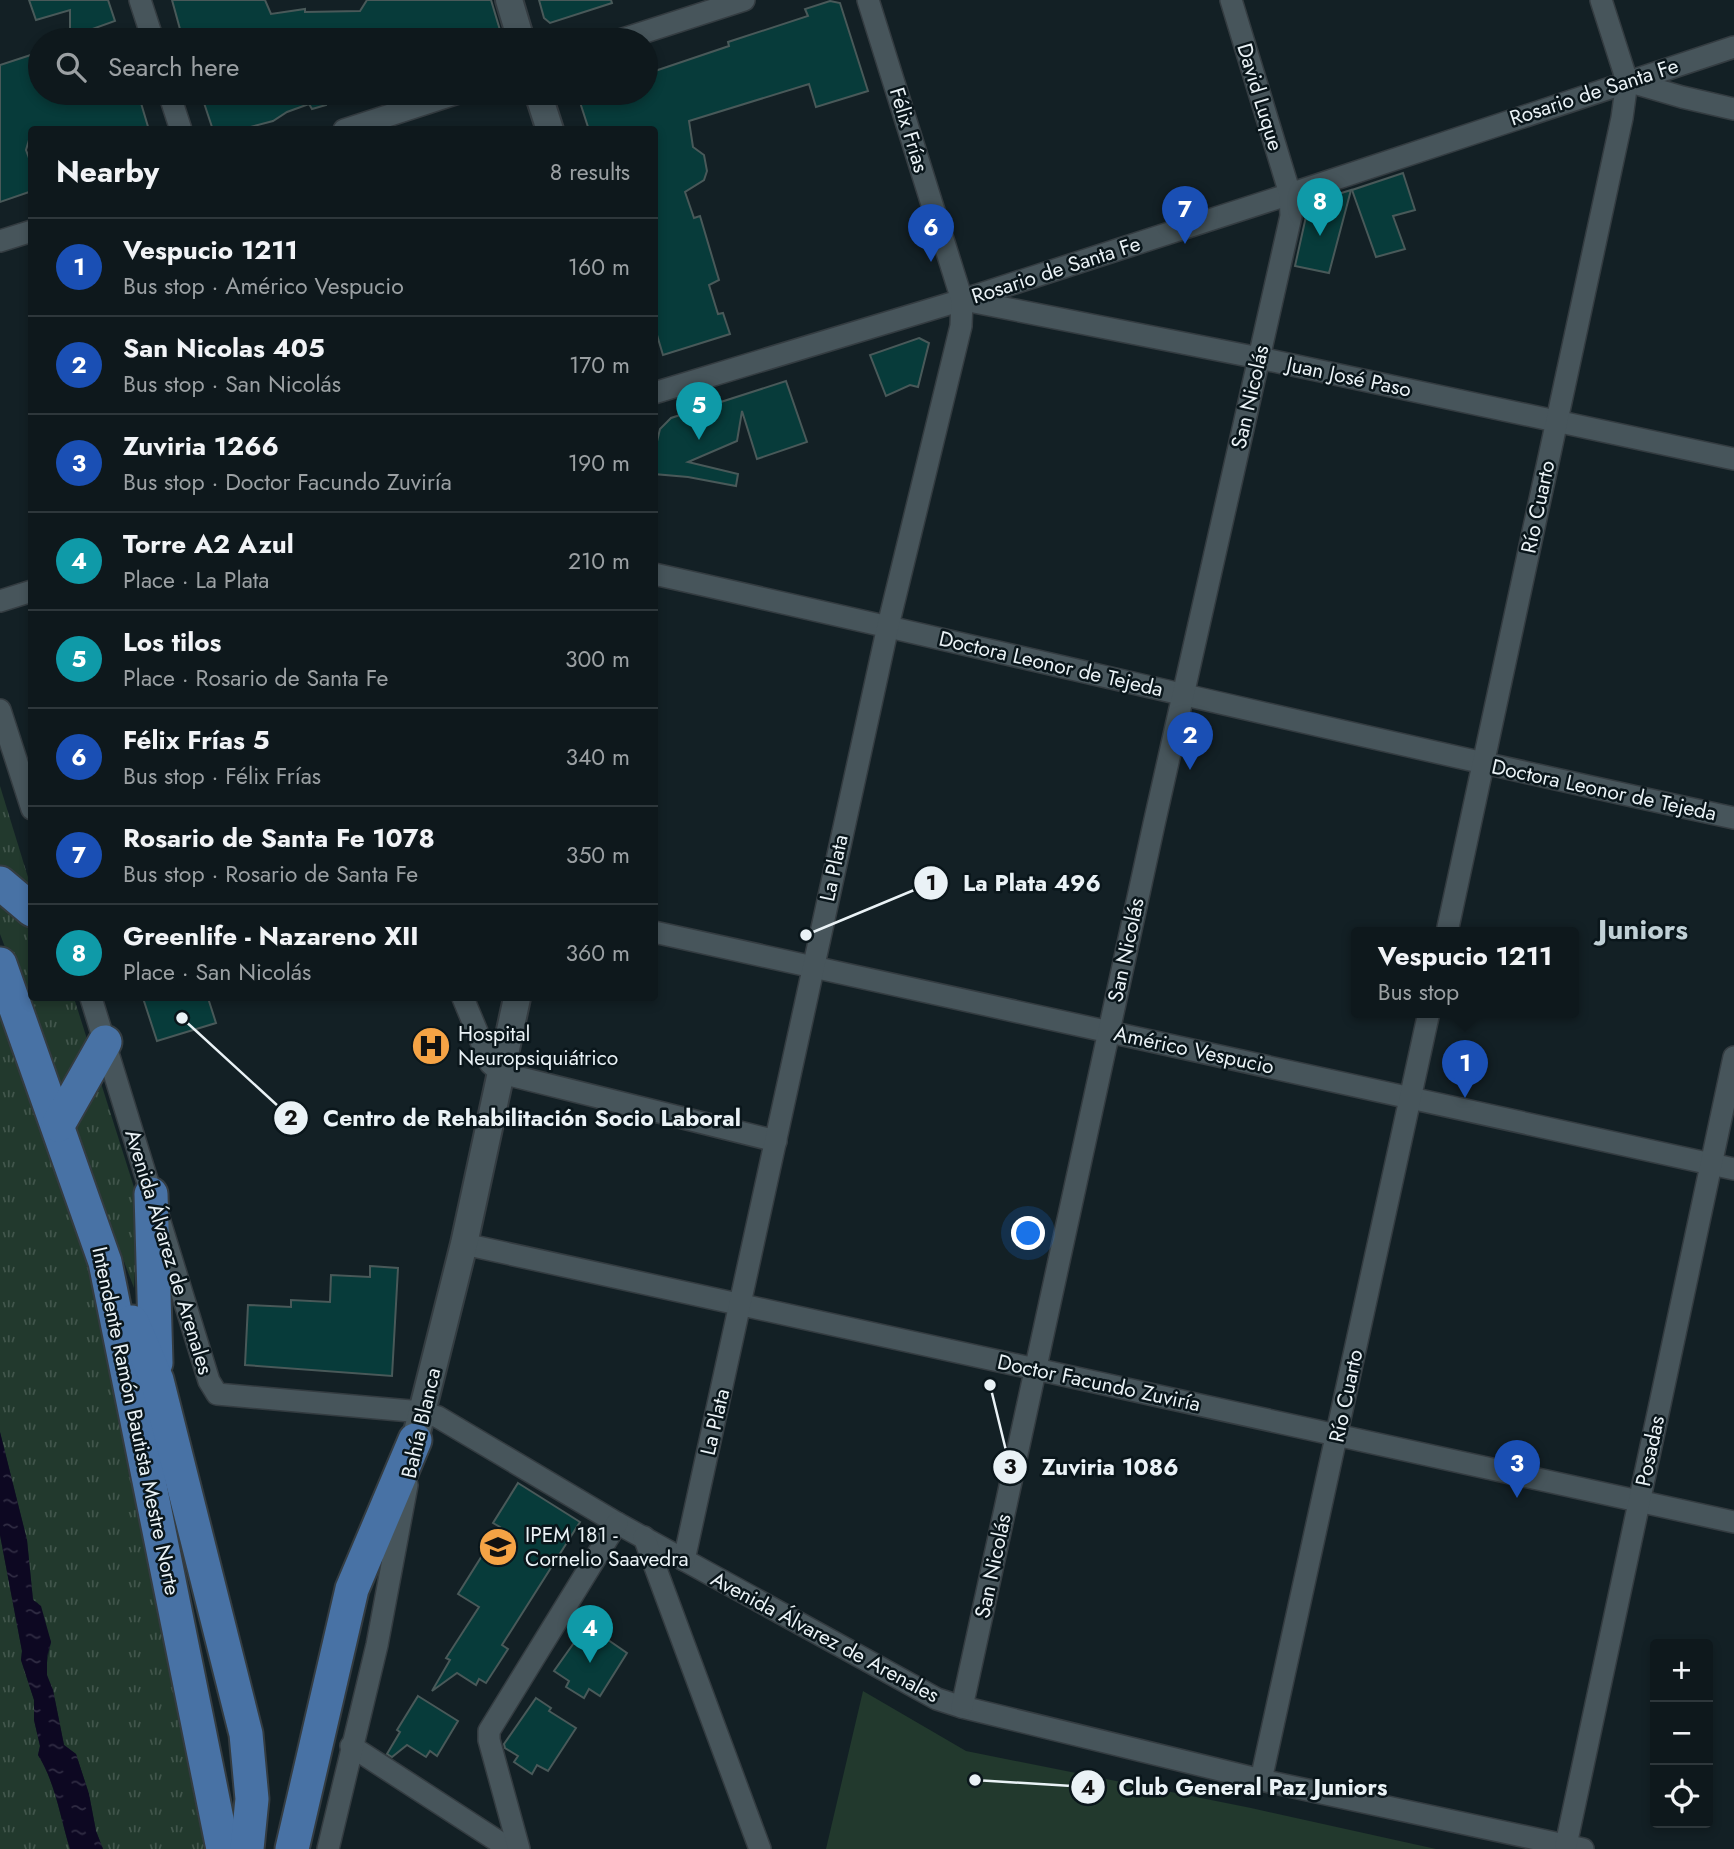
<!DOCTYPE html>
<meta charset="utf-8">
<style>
:root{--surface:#0e181c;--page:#172125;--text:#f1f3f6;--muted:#9ba0a3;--line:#2e373b;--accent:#2563eb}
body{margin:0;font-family:Jost,sans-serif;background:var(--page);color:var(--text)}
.controls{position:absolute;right:21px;bottom:21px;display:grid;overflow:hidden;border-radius:7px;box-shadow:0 4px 10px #0003}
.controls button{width:63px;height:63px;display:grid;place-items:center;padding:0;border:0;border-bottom:2px solid var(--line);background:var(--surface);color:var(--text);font:35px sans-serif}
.you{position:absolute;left:1029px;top:1234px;width:24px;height:24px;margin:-18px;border:5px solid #fff;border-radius:50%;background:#1a73e8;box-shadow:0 0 0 10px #1a73e833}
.badge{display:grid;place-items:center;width:46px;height:46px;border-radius:50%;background:var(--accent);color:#fff;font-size:23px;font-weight:700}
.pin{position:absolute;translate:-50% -58px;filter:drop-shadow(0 2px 4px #0008)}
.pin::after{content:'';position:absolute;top:37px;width:24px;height:21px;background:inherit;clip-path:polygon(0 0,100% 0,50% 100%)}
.popup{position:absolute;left:1351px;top:927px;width:228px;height:91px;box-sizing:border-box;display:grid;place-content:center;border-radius:7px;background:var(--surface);filter:drop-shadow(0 2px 5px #0005);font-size:23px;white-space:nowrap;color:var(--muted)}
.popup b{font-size:26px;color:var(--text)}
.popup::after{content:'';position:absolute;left:50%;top:100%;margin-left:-14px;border:14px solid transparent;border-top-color:var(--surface)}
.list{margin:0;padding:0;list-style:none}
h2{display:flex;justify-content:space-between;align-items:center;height:91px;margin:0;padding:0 28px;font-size:30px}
h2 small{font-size:23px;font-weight:400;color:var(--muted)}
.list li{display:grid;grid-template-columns:46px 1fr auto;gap:21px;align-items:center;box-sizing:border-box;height:98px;padding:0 28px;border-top:2px solid var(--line)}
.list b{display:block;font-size:26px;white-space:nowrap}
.list p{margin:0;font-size:23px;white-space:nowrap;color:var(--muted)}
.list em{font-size:23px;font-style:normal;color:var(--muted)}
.icon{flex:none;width:38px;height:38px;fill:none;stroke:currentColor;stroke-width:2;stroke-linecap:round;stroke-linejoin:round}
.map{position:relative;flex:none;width:1734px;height:1849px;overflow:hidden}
.search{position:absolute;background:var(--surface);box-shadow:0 4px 10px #0003;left:28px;top:28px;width:630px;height:77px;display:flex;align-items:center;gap:18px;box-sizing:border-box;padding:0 24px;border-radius:38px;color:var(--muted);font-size:26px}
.panel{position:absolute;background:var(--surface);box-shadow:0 4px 10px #0003;left:28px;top:126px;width:630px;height:875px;border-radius:7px}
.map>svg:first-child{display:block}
</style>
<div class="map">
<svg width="1734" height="1849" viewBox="0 0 1734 1849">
<defs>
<pattern id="grass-tufts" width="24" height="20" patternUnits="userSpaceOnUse" patternTransform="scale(1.75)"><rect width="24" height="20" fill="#22392d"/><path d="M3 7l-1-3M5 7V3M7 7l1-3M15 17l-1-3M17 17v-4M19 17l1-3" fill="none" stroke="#42564c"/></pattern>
<pattern id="water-ripples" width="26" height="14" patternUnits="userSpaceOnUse" patternTransform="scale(1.75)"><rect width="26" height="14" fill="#0d0822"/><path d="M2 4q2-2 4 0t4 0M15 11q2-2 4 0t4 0" fill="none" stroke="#302c43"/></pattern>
</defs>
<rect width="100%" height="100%" fill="#132025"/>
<g fill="url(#grass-tufts)">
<polygon points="0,786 31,887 31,898 0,883"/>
<polygon points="0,905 31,931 32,998 74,998 139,1203 134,1288 0,934"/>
<polygon points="0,964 105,1262 223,1849 103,1849 96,1831 89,1794 76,1754 64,1745 53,1690 48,1682 46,1668 51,1642 38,1603 33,1600 27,1540 0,1432"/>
<path d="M 0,1535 L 22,1651 L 21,1660 L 34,1700 L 34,1720 L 40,1746 L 38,1755 C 56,1784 60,1817 70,1849 L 0,1849 Z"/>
</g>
<polygon fill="#22392d" points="863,1691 966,1751 1251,1808 1436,1849 826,1849"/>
<path fill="url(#water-ripples)" d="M 0,1432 L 27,1540 L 33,1600 L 41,1606 L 51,1642 L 47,1656 L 47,1675 L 53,1690 L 64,1745 L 76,1754 L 89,1794 L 96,1831 L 103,1849 L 70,1849 C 60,1817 56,1784 38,1755 L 40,1746 L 34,1720 L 34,1700 L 21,1660 L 22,1651 L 0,1535 Z"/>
<g fill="#073b3a" stroke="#495959" stroke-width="2">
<polygon points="29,0 108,0 115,21 70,37 70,10 36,20"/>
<polygon points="172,0 265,0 271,14 305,9 305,12 360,11 367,0 491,0 503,40 183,40"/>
<polygon points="539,0 611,0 612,3 550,23 544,18"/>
<polygon points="830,1 840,3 868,91 816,107 809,84 689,121 693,147 704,155 707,171 704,180 685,192 694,218 700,216 719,280 709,285 718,314 723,313 730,334 663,355 654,325 654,130 589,130 577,93 646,93 646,74 729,46 728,42 808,16 805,9"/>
<polygon points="40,52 40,93 138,93 149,130 32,130 26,150 32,166 32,191 0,202 0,65"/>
<polygon points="215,93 335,93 336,95 325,99 326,105 312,109 309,104 287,112 273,121 239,130 213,130 202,97"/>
<polygon points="1403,173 1415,210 1393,216 1405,249 1376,257 1352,190"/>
<polygon points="1351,190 1329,273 1295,266 1309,203"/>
<polygon points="919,338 929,343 918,387 910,385 886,396 870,355"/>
<polygon points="786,381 807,442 757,459 742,411 737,441 688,462 738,474 736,486 688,477 654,474 654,454 660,429 671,418"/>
<polygon points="143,998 208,998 216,1023 157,1041"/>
<polygon points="370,1266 398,1268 392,1376 245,1365 248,1305 291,1307 291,1300 330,1302 331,1275 370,1277"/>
<polygon points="518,1483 580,1522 502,1645 508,1649 486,1683 479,1679 476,1685 457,1673 432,1691 450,1660 446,1658 479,1607 458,1594 500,1527 493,1523"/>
<polygon points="588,1623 603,1632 601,1635 627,1653 600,1696 589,1689 584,1698 566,1687 569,1681 554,1671"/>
<polygon points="418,1696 458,1721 437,1756 430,1751 426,1757 407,1745 392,1757 387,1754 400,1732 397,1730"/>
<polygon points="536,1698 551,1708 549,1711 576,1728 548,1771 537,1765 532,1774 514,1762 518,1756 505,1748 504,1744"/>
</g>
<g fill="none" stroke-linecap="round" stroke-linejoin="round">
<g stroke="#343c41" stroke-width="24">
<g id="minor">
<polyline points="140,0 153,40"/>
<polyline points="620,40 744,0"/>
<polyline points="1627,81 1682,97 1734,109"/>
<polyline points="169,93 181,130"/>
<polyline points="344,130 458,93"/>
<polyline points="0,241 32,231"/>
<polyline points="964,300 1259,358 1734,459"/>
<polyline points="654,393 962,300 1290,194 1734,47"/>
<path d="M 654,574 C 1015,654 1373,741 1734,818"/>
<polyline points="0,601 32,591"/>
<polyline points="0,710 32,809"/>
<polyline points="654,932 1734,1169"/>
<polyline points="1447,932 1622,118 1627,81 1601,0"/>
<polyline points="91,998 209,1381 217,1394 422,1412 438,1417 617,1523 937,1699 962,1707 1261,1780 1583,1849"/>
<polyline points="463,998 490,1063 501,1073 776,1141"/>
<polyline points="464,1244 1734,1522"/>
<polyline points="644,1537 760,1849"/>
<polyline points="684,1560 888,626 961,326 962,300 868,0"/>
<polyline points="962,1707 1154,824 1291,216 1290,194 1231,0"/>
<polyline points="351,1746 510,1849"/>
<polyline points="1261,1780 1429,1012"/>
<polyline points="1566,1845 1734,1057"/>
<polyline points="328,1849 377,1645 407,1485"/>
<polyline points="519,1849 489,1740 489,1731 617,1523"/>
</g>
</g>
<g stroke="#343c41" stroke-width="30">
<g id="tertiary">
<polyline points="509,0 521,40"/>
<polyline points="538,93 550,130"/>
<polyline points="415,1440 464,1244 517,998"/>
</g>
</g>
<g stroke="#343c41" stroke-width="37">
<g id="primary">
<polyline points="0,883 32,910"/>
<polyline points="0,964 105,1262 223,1849"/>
<polyline points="58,1125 105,1042"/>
<polyline points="151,1194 156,1363"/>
<polyline points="132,1322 157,1380 246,1734 252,1799 247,1849"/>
<polyline points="292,1849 352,1589 415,1440"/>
</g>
</g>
<use href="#minor" stroke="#47555b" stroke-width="21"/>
<use href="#tertiary" stroke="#47555b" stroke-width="26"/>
<use href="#primary" stroke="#4872a5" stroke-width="33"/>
</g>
<defs>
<g id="hospital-disc" transform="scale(2.0125)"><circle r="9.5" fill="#f5a345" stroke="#0a161b"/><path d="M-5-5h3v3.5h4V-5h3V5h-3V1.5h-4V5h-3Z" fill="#111"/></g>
<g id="school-disc" transform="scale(2.0125)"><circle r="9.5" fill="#f5a345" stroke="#0a161b"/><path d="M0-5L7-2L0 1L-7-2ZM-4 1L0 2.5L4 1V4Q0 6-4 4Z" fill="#111"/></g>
</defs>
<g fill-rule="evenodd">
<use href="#hospital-disc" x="431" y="1046"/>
<use href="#school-disc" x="498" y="1547"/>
</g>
<g text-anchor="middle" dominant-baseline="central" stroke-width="5" stroke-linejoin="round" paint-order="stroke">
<g font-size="21" fill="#eaf2f6" stroke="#0a161b">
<text transform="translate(1594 92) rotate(-18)">Rosario de Santa Fe</text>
<text transform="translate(1260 97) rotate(73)">David Luque</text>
<text transform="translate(909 130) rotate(73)">Félix Frías</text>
<text transform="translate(1056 270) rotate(-18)">Rosario de Santa Fe</text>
<text transform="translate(1349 377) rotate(12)">Juan José Paso</text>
<text transform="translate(1250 397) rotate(-77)">San Nicolás</text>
<text transform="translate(1538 507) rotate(-78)">Río Cuarto</text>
<text transform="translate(1051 664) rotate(13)">Doctora Leonor de Tejeda</text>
<text transform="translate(1604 790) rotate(12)">Doctora Leonor de Tejeda</text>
<text transform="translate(834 868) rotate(-78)">La Plata</text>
<text transform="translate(1126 950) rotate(-78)">San Nicolás</text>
<text transform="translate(1194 1050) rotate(12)">Américo Vespucio</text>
<text transform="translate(169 1252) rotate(73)">Avenida Álvarez de Arenales</text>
<text transform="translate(1099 1383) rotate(12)">Doctor Facundo Zuviría</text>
<text transform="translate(1346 1396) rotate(-78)">Río Cuarto</text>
<text transform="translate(136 1421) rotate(78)">Intendente Ramón Bautista Mestre Norte</text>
<text transform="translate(715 1422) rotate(-77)">La Plata</text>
<text transform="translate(421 1423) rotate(-77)">Bahía Blanca</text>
<text transform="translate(1650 1451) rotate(-78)">Posadas</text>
<text transform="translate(993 1566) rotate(-78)">San Nicolás</text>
<text transform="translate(825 1637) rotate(28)">Avenida Álvarez de Arenales</text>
</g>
<g font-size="21" fill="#eaf2f6" stroke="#0a161b" text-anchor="start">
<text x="458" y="1034">Hospital<tspan x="458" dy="24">Neuropsiquiátrico</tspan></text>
<text x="525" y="1535">IPEM 181 -<tspan x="525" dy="24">Cornelio Saavedra</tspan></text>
</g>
<g font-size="28" font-weight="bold" fill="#c0d0d6" stroke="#0a161b">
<text x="1643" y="929">Juniors</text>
</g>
</g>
<path fill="none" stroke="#eaf2f6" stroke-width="2.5" d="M806 935L931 883M182 1018L291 1118M990 1385L1010 1467M975 1780L1088 1787"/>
<g fill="#eaf2f6" stroke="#0a161b" stroke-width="2.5">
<circle cx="806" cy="935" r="7"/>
<circle cx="182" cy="1018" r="7"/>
<circle cx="990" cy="1385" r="7"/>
<circle cx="975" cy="1780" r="7"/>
<circle cx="931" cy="883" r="18"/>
<circle cx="291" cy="1118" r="18"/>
<circle cx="1010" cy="1467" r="18"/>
<circle cx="1088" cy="1787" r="18"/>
</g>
<g font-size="21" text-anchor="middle" font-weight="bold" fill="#111">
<text x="931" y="890">1</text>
<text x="291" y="1125">2</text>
<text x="1010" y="1474">3</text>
<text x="1088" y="1795">4</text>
</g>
<g font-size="23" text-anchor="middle" font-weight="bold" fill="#eaf2f6" stroke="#0a161b" stroke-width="5" stroke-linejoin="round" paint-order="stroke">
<text x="1032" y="891">La Plata 496</text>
<text x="532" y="1126">Centro de Rehabilitación Socio Laboral</text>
<text x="1110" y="1475">Zuviria 1086</text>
<text x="1253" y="1795">Club General Paz Juniors</text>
</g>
</svg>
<div class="controls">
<button>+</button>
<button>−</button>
<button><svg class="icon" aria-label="locate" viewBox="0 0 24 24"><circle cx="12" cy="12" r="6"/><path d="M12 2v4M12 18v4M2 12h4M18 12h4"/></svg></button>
</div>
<div class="you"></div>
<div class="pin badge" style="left:1465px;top:1098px;background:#1a4fb4">1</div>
<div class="popup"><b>Vespucio 1211</b>Bus stop</div>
<div class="pin badge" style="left:1190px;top:770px;background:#1a4fb4">2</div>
<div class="pin badge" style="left:1517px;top:1498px;background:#1a4fb4">3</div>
<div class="pin badge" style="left:590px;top:1663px;background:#0f9aa8">4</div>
<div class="pin badge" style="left:699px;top:440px;background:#0f9aa8">5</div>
<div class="pin badge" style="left:931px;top:262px;background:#1a4fb4">6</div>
<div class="pin badge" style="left:1185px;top:244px;background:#1a4fb4">7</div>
<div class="pin badge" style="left:1320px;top:236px;background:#0f9aa8">8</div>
<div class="search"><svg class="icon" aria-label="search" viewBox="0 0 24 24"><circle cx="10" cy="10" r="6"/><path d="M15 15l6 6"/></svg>Search here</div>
<section class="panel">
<h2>Nearby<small>8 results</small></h2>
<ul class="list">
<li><span class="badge" style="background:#1a4fb4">1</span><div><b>Vespucio 1211</b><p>Bus stop · Américo Vespucio</p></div><em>160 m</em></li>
<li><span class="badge" style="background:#1a4fb4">2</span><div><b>San Nicolas 405</b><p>Bus stop · San Nicolás</p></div><em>170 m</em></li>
<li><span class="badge" style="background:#1a4fb4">3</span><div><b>Zuviria 1266</b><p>Bus stop · Doctor Facundo Zuviría</p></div><em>190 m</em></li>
<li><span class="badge" style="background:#0f9aa8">4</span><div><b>Torre A2 Azul</b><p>Place · La Plata</p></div><em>210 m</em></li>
<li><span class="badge" style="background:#0f9aa8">5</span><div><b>Los tilos</b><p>Place · Rosario de Santa Fe</p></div><em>300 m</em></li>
<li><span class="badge" style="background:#1a4fb4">6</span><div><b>Félix Frías 5</b><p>Bus stop · Félix Frías</p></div><em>340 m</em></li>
<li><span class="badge" style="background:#1a4fb4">7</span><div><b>Rosario de Santa Fe 1078</b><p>Bus stop · Rosario de Santa Fe</p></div><em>350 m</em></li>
<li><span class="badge" style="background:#0f9aa8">8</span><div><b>Greenlife - Nazareno XII</b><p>Place · San Nicolás</p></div><em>360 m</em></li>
</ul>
</section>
</div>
